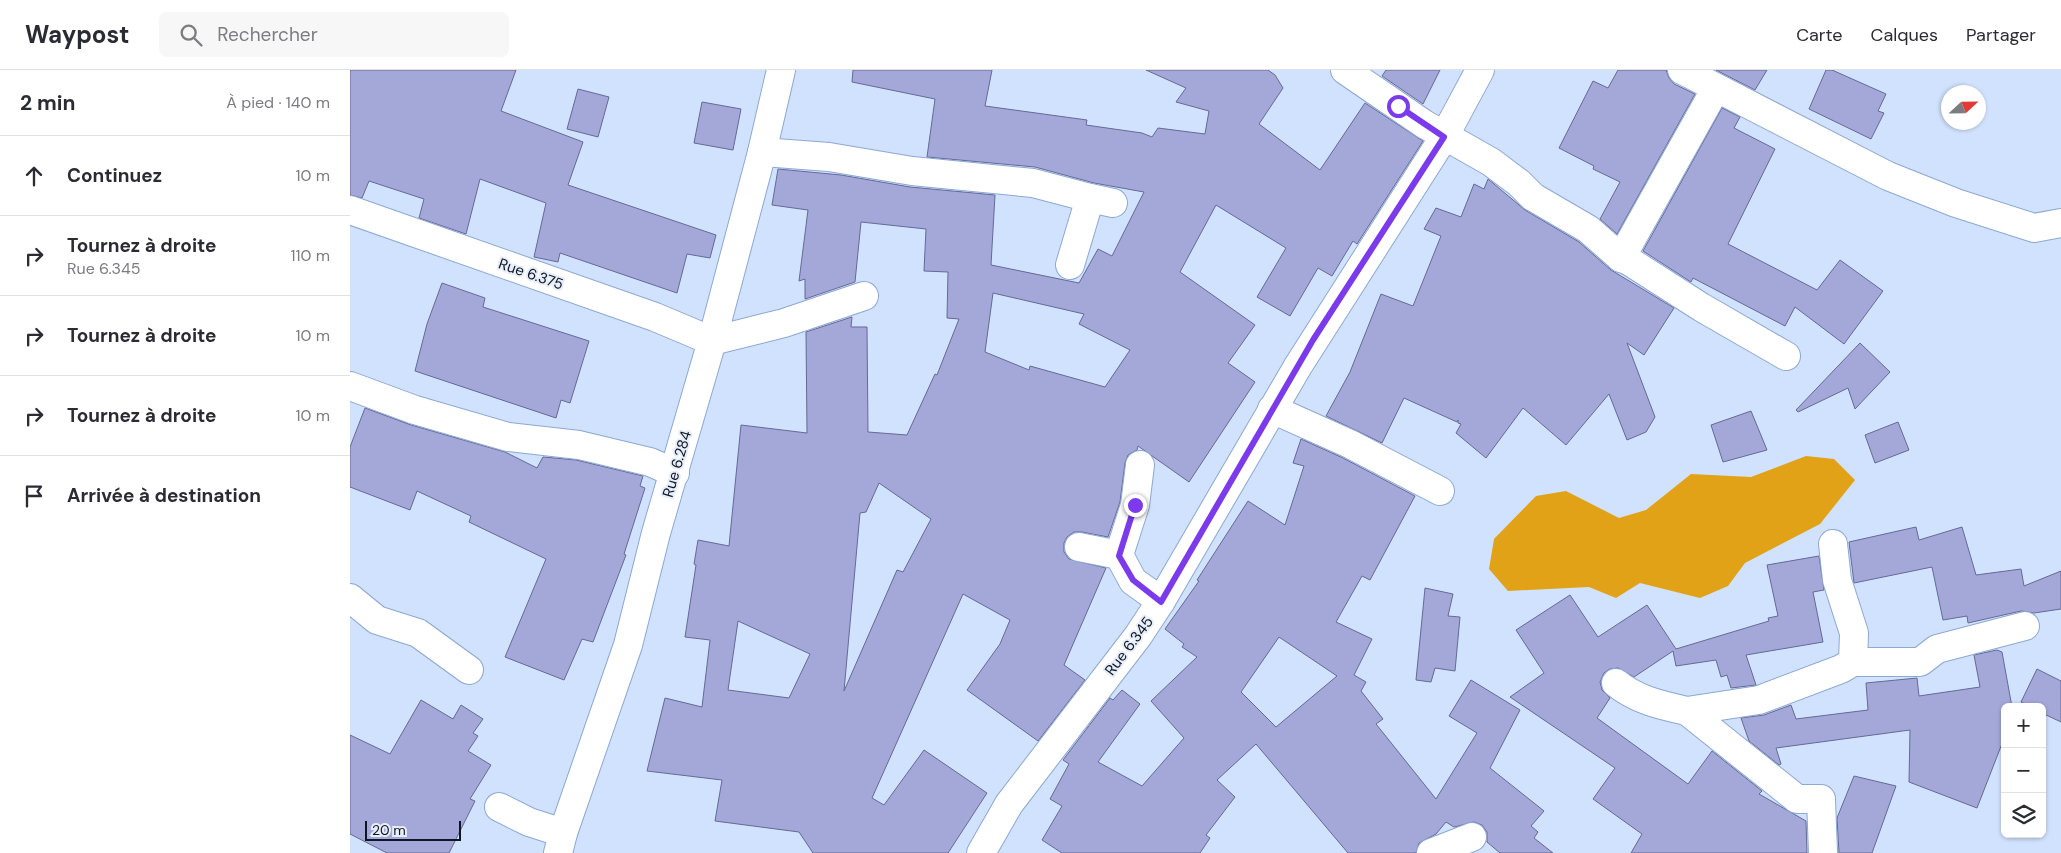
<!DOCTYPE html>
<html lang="fr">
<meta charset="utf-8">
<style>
:root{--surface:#fff;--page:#f7f7f7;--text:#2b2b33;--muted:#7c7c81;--line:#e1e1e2}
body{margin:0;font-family:"DM Sans",sans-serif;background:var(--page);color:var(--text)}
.controls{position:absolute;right:15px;bottom:15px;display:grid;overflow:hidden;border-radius:8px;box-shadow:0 1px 4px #0004}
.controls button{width:45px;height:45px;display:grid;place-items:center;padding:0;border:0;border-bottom:1px solid var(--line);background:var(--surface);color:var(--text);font:25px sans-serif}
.compass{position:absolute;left:1591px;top:15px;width:45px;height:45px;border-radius:50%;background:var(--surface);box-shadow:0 1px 4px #0004;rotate:68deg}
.scale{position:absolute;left:15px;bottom:12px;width:96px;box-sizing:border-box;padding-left:5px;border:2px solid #0d1626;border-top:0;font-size:14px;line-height:18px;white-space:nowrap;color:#0d1626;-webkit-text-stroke:4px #e8eef7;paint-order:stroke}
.stop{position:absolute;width:15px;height:15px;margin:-11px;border:4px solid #7c3aed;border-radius:50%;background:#fff}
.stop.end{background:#7c3aed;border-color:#fff;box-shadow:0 1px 5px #0008}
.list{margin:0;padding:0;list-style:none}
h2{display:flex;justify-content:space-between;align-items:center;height:65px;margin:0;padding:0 20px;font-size:21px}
h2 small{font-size:16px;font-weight:400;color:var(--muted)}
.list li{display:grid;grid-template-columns:32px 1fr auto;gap:15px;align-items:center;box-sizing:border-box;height:80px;padding:0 20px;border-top:1px solid var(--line)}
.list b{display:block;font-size:19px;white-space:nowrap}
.list p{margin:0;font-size:16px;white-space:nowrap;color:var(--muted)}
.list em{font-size:16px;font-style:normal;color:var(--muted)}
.icon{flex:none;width:28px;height:28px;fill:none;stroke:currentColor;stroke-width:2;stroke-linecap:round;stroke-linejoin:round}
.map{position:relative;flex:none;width:1711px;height:783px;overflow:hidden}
header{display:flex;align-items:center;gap:30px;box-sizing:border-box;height:70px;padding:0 25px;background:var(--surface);border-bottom:1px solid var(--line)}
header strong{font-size:24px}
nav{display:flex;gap:28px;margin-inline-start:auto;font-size:18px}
.search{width:350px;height:45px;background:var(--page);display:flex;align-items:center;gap:12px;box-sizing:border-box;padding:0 18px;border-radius:8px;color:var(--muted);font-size:19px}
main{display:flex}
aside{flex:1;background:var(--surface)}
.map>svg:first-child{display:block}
</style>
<header>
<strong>Waypost</strong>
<div class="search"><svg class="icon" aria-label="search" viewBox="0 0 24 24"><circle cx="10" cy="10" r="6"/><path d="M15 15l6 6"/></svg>Rechercher</div>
<nav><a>Carte</a><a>Calques</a><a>Partager</a></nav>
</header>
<main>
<aside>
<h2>2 min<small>À pied · 140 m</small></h2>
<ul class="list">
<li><svg class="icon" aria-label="ahead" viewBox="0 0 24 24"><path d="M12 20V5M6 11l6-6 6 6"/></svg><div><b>Continuez</b></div><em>10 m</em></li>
<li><svg class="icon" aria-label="right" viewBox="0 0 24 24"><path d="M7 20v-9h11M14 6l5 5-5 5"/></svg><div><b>Tournez à droite</b><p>Rue 6.345</p></div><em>110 m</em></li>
<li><svg class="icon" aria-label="right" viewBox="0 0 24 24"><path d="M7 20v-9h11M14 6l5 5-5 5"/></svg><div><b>Tournez à droite</b></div><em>10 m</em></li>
<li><svg class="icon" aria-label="right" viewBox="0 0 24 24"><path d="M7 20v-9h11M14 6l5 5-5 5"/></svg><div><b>Tournez à droite</b></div><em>10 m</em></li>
<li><svg class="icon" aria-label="arrive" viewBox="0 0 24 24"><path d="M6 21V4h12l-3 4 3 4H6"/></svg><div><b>Arrivée à destination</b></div></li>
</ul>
</aside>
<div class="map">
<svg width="1711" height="783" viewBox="0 0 1711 783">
<rect width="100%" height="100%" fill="#d0e2fd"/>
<polygon fill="#e1a217" points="1456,386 1484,389 1505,410 1470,454 1395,493 1378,516 1350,528 1290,513 1266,528 1239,517 1158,521 1139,499 1144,469 1186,426 1216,421 1269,448 1296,440 1341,404 1401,407"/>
<g fill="#a3a8d9" stroke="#656996" fill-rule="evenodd">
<polygon points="0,0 166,0 151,41 233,72 218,115 366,165 360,188 337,184 327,223 210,183 208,192 184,187 196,133 130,109 116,164 69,148 74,129 19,111 12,128 0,125"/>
<path d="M 503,0 L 642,0 L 635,36 L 737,50 L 736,55 L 792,63 L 802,67 L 808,58 L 855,64 L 859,41 L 826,32 L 836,18 L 796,0 L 918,0 L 925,5 L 933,18 L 909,54 L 970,100 L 1015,33 L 1073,71 L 1007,174 L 1003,171 L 982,206 L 968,198 L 940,246 L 907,227 L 936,178 L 866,135 L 830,202 L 905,255 L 878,293 L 905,312 L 839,412 L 788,376 L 787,380 L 778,385 L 775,393 L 770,432 L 758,467 L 732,462 L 724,462 L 717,467 L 714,473 L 714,482 L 719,489 L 756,498 L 714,595 L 735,610 L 688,671 L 617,620 L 650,574 L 660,550 L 613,524 L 522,728 L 534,735 L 574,680 L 637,723 L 598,783 L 463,783 L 449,762 L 365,751 L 372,710 L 297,701 L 315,628 L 352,637 L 360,570 L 335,567 L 346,495 L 344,494 L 348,470 L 379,476 L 391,355 L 457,363 L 456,262 L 502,247 L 501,257 L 517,257 L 518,362 L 557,365 L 585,304 L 587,305 L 609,249 L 597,248 L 598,202 L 574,201 L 576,159 L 511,152 L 505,212 L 455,229 L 455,209 L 449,211 L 458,140 L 422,135 L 428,99 L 491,105 L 560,117 L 645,125 L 641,195 L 729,213 L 748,179 L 762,186 L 794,122 L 744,113 L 685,97 L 577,87 L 585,29 L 502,12 ZM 643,223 L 734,244 L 729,254 L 780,280 L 755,317 L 680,296 L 679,300 L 635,282 ZM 529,413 L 581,449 L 553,502 L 547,500 L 494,621 L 510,443 L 516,442 ZM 388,551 L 460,584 L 439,628 L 378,620 Z"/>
<polygon points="1036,0 1090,0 1073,34 1032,6"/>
<polygon points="1268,0 1316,0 1319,8 1324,14 1345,24 1267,164 1250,149 1270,112 1243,99 1244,96 1209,78 1243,11 1258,18"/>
<polygon points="1366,0 1417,0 1405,20"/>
<polygon points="1476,0 1482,0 1536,24 1528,41 1534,43 1521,69 1459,39"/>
<polygon points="228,19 259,27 248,67 217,59"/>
<polygon points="352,32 391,39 383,80 344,73"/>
<polygon points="1372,38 1390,47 1384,58 1425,79 1378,174 1467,220 1490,190 1533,221 1494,274 1445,237 1435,256 1343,208 1341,212 1293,181"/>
<polygon points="1138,109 1175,140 1229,172 1261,200 1324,238 1294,285 1277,273 1305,347 1296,362 1277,370 1259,324 1216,375 1173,338 1136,388 1106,363 1111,354 1108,353 1108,350 1107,352 1054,328 1032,373 976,346 1000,302 1031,224 1063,236 1091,166 1074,159 1086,138 1111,147 1124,114 1134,119"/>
<polygon points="92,213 135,228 133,237 239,271 220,333 211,330 206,348 65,301 77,254"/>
<polygon points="1510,273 1540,302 1505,339 1498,318 1448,342 1446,340"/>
<polygon points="15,338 61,355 155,382 187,398 193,387 226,390 293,406 290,416 295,418 274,484 276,485 243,572 232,569 214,610 155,587 196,489 119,452 121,446 67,421 60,440 0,417 0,377"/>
<polygon points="1401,341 1417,380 1373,392 1361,355"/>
<polygon points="1548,352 1559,380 1525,393 1515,365"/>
<path d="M 951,369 L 993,388 L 1065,426 L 1020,510 L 1012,506 L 986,552 L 1022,569 L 1004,605 L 1016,612 L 1011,621 L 1033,649 L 1026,654 L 1086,729 L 1127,663 L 1099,646 L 1121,610 L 1170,640 L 1140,698 L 1194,741 L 1181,756 L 1188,762 L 1184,768 L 1203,783 L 1150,783 L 1137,772 L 1137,762 L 1132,755 L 1124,752 L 1104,757 L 1096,752 L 1086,764 L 1069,773 L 1066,783 L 998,783 L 906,674 L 867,710 L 885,727 L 856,765 L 860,768 L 850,783 L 712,783 L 692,770 L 712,736 L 700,729 L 719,694 L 713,690 L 760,628 L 763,630 L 772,620 L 790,634 L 748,692 L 792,716 L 834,668 L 801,631 L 847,587 L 832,577 L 834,574 L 815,559 L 849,511 L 847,510 L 898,431 L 935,455 L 954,396 L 943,393 ZM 929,567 L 987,606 L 926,657 L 891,622 Z"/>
<polygon points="1566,457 1569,470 1612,457 1626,505 1671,499 1674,516 1711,501 1711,539 1684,543 1671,541 1618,553 1617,546 1593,550 1582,497 1504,513 1499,472"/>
<polygon points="1469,486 1474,520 1463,522 1473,572 1396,585 1406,615 1381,618 1377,605 1371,607 1366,590 1326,596 1323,581 1284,607 1268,598 1260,599 1254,603 1250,612 1252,620 1260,628 1247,648 1338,714 1362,681 1412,721 1409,724 1456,751 1457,783 1281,783 1292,764 1243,729 1265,698 1160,627 1194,603 1166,560 1220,525 1248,567 1297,535 1326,579 1419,551 1418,548 1428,546 1417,495"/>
<polygon points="1075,518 1103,524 1098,546 1110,547 1105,601 1085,598 1081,612 1066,610"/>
<polygon points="1647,580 1652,582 1662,637 1655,637 1655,666 1627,738 1559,712 1560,660 1426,678 1431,694 1429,695 1399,671 1391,648 1414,645 1441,635 1446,649 1518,640 1516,613 1567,608 1569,626 1630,617 1624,585"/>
<polygon points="1687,599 1711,611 1711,652 1692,643 1692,637 1680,637 1671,632"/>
<polygon points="71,630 103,649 111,635 133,649 123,663 128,666 118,681 141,695 120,729 125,731 99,783 37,783 0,764 0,665 40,684"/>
<polygon points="1504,706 1546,716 1522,783 1489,783 1487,748"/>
</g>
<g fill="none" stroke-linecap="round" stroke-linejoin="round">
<g stroke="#8da8d3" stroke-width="30">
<g id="minor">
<polyline points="995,0 1074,54 1141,92 1169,113 1183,127 1238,159 1271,188 1279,191 1351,237 1436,286"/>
<polyline points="1332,0 1538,106 1606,133 1684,158 1711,153"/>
<polyline points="412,82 479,87 562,101 683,113 740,128 720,195"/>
<polyline points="740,128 763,133"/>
<polyline points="0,140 305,247 362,271 434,253 514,226"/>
<polyline points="1271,188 1366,18"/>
<polyline points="0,316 65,340 158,367 229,375 300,392 325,403"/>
<polyline points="922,339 1000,374 1090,421"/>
<polyline points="790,395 785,435 769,485 783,511 811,531"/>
<polyline points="1483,474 1487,510 1504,563 1503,592"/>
<polyline points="729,477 769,485"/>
<polyline points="0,528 27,550 68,563 119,600"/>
<path d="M 1266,613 C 1287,630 1310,635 1337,641"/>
<polyline points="149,737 179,752 213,763"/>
<polyline points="631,783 659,734 788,566 811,531 948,296 1094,67 1130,0"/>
<polyline points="1081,783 1122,767"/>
<polyline points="1473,783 1471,729 1447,729 1337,641 1409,630 1491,599 1503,592 1570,592 1587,579 1675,556"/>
</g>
</g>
<g stroke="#8da8d3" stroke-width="30">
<polyline id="tertiary" points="208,783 213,763 278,575 306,463 362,271 412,82 431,0"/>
</g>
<use href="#minor" stroke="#fff" stroke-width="28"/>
<use href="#tertiary" stroke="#fff" stroke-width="28"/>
</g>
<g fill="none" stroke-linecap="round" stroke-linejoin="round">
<polyline stroke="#7c3aed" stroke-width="6" points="785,435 769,486 783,510 811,532 963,270 1094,67 1048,36"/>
</g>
<g text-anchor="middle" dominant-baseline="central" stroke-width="4" stroke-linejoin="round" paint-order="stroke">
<g font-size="15" fill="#0d1626" stroke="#e8eef7">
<text transform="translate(181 204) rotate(19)">Rue 6.375</text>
<text transform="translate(327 394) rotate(-74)">Rue 6.284</text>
<text transform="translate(779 576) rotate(-53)">Rue 6.345</text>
</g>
</g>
</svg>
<div class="controls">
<button>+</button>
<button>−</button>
<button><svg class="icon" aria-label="layers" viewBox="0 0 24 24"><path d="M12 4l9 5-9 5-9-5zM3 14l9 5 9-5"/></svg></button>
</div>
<svg class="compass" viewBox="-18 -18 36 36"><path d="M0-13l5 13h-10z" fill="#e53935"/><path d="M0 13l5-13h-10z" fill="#7c7c81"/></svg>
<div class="scale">20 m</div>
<div class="stop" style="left:1048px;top:36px"></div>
<div class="stop end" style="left:785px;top:435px"></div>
</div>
</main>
